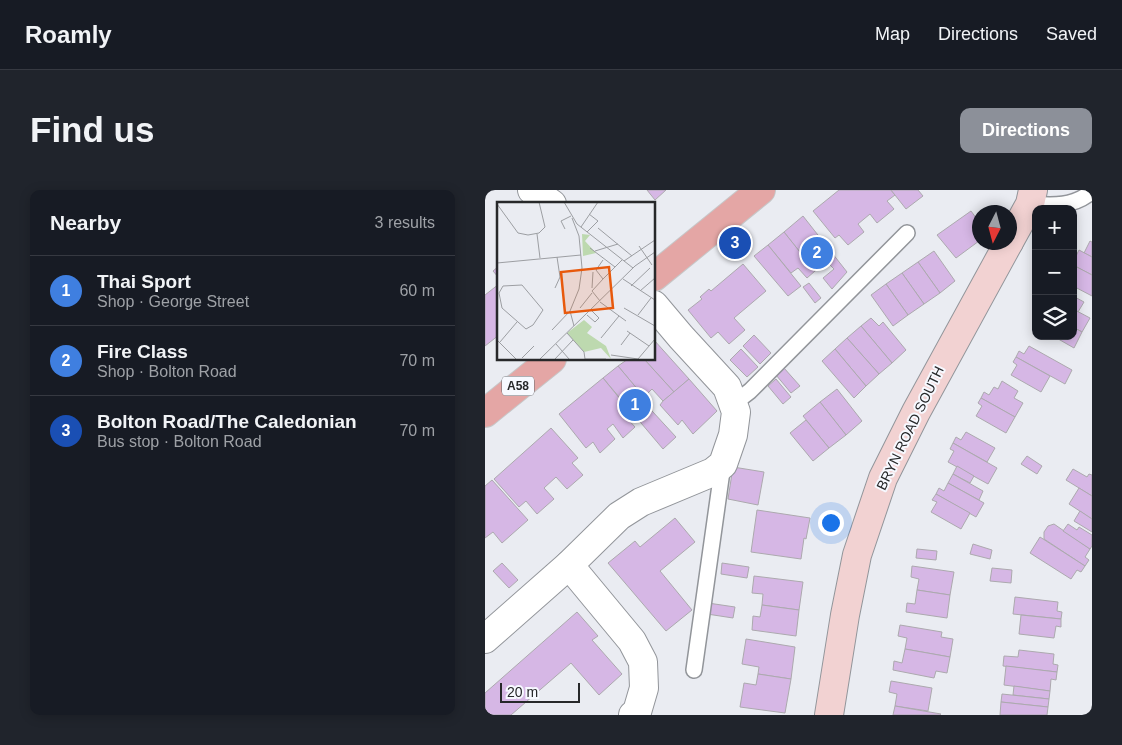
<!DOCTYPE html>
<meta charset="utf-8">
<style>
:root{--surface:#171b24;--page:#20242c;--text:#f1f3f6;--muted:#9ea1a6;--line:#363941;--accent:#8c9099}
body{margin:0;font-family:Helvetica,sans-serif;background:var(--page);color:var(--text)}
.controls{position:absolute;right:15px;top:15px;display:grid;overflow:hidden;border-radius:10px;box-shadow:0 2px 12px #0003}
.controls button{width:45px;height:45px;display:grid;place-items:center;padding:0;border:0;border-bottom:1px solid var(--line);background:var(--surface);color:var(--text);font:25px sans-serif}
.compass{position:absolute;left:487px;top:15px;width:45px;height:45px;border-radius:50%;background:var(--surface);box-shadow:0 2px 12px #0003;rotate:186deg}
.scale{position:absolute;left:15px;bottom:12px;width:80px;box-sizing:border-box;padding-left:5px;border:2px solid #27282a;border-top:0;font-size:14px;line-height:18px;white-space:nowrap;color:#27282a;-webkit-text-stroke:4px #f7f9ff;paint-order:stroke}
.you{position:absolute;left:345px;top:332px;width:18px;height:18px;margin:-12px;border:4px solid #fff;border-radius:50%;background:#1a73e8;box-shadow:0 0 0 8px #1a73e833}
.badge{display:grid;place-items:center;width:32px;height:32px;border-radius:50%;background:var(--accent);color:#fff;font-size:16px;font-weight:700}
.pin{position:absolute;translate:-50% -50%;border:2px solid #fff;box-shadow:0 1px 5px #0006}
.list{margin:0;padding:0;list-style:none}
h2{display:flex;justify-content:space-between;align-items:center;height:65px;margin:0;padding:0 20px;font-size:21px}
h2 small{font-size:16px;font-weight:400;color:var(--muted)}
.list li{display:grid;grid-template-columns:32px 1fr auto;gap:15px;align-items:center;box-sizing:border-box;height:70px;padding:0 20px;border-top:1px solid var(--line)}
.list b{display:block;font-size:19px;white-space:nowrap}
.list p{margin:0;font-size:16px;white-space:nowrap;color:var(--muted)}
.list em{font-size:16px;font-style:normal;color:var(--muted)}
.icon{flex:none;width:28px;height:28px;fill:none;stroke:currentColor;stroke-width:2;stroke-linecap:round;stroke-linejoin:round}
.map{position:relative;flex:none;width:607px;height:525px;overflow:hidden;border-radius:10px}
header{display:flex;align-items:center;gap:30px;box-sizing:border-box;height:70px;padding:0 25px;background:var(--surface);border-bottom:1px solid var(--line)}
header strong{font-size:24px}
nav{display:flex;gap:28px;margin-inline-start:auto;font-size:18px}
.intro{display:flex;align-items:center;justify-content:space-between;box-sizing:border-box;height:120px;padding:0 30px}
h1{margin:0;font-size:35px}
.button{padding:12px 22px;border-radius:10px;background:var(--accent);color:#fff;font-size:18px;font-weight:700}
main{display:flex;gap:30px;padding:0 30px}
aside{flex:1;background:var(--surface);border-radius:10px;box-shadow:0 2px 12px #0003}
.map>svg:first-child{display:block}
</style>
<header>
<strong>Roamly</strong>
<nav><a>Map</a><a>Directions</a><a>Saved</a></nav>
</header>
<div class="intro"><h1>Find us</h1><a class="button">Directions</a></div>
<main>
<aside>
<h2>Nearby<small>3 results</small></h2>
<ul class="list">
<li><span class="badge" style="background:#3f7fe0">1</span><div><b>Thai Sport</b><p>Shop · George Street</p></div><em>60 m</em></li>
<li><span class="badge" style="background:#3f7fe0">2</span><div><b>Fire Class</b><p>Shop · Bolton Road</p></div><em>70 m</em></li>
<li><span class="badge" style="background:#1a4fb4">3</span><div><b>Bolton Road/The Caledonian</b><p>Bus stop · Bolton Road</p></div><em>70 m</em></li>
</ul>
</aside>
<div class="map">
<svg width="607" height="525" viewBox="0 0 607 525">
<rect width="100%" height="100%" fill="#eaecf2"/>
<g fill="#d6b7e5" stroke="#aca9ae">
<polygon points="162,0 181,0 170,10"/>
<polygon points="354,0 406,0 410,5 402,11 409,19 392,33 385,24 373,34 379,42 363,55 354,45 350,48 328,21"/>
<polygon points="406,0 433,0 438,6 421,19"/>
<polygon points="486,21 494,32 494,51 471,68 452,45"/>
<polygon points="318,26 362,82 347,99 338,88 349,79 342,72 330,81 299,42"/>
<polygon points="299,42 330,81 322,88 313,78 306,83 283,55"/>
<polygon points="605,51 607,52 607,67 599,63"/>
<polygon points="283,55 316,96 303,106 269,66"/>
<polygon points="594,60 607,67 607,85 588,75 588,67 590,68"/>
<polygon points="449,61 470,91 455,103 433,72"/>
<polygon points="433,72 455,103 439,114 417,83"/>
<polygon points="258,74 281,101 249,128 260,140 244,154 233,142 226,148 203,120 217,109 215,107 224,99 226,101"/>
<polygon points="588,75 607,85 607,106 588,96"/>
<polygon points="14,76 14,88 8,81"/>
<polygon points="417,83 439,114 423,125 401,94"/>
<polygon points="324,93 336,108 330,113 318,97"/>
<polygon points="14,94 14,145 0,156 0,105"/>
<polygon points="401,94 423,125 408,136 386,105"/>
<polygon points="588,106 599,112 593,122 588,119"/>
<polygon points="588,119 605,128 597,142 588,137"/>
<polygon points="386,128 394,136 398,132 421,160 407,173 376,136"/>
<polygon points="376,136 407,173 394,184 362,148"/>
<polygon points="588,137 597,142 589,158 568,146 588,146"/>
<polygon points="269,145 286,163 275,174 258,156"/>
<polygon points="362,148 394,184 381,196 350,159"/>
<polygon points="169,150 204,189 189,202 159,169 169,169"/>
<polygon points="544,156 587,180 580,194 531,167 534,161 539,164"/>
<polygon points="256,159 273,177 262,187 245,170"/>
<polygon points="350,159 381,196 369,208 337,171"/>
<polygon points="531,167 565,186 556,202 526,185 532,175 528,172"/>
<polygon points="143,169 159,169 189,202 178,211 167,199 159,207 133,176"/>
<polygon points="133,176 159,207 156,209 191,247 178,259 118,188"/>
<polygon points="299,178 315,196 306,203 291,185"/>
<polygon points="118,188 144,220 139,225 150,237 138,248 128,234 122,239 130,249 115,263 108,252 101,258 74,224"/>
<polygon points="204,189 232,221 208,244 197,230 193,235 175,215 178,211"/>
<polygon points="291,189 306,207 298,214 283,196"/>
<polygon points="517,191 533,201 529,208 538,213 530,227 496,208 499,202 504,205 509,197 513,199"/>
<polygon points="352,199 377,231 361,245 335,212"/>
<polygon points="496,208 530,227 521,243 491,226 497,216 493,213"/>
<polygon points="335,212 361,245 344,258 318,226"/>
<polygon points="321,230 344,258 328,271 305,243"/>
<polygon points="66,238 93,268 87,273 98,285 82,299 71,287 59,298 69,309 52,324 41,311 34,317 9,289"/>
<polygon points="481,242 510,258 502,272 468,253 471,247 476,250"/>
<polygon points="468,253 512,278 503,294 463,272 469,261 465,259"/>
<polygon points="542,266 557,276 552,284 536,274"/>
<polygon points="472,276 489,286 485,293 468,284"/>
<polygon points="248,277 279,282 273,315 243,309"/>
<polygon points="588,279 602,287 604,284 607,285 607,306 581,290"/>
<polygon points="468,284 498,301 494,310 463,293"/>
<polygon points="7,290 43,330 17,353 8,342 0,348 0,296"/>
<polygon points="463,293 499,313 491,327 451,304 454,298 459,301"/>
<polygon points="594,298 607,306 607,329 584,314"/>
<polygon points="451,304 485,323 476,339 446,322 452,312 447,310"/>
<polygon points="272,320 325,328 321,349 319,348 316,369 266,362"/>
<polygon points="595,321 607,329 607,342 589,331"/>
<polygon points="190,328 210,352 175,381 207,420 181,441 123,373 150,351 155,357"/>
<polygon points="569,334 605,359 600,367 604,370 600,376 559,349 559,342 563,336"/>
<polygon points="583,334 592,340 594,337 607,345 607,356 605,359 578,341"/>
<polygon points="555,347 600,376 596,382 592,380 586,389 545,363"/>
<polygon points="488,354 507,360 505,369 485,364"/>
<polygon points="432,359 452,361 451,370 431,368"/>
<polygon points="17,373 33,390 24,398 8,381"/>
<polygon points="237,373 264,377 262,388 236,384"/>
<polygon points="427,376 469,382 465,405 432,400 434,389 426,387"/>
<polygon points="507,378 527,380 526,393 505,391"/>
<polygon points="269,386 318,392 314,420 277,415 278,404 267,403"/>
<polygon points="432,400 465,405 462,428 421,422 422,413 430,414"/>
<polygon points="530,407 573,412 572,421 577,422 576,429 528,424"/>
<polygon points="223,413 250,417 248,428 222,424"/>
<polygon points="277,415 314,420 311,446 267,440 268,426 275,427"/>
<polygon points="92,422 113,446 107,450 137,484 114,505 86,473 26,525 0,525 0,503"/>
<polygon points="536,425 576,429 576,437 571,436 569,448 534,444"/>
<polygon points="415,435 457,442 456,447 468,449 465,467 420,459 422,448 413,446"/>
<polygon points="261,449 310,457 306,489 273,484 274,477 257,474"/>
<polygon points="420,459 465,467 462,483 451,481 449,488 408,480 409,471 417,473"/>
<polygon points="534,460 569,464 568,474 573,475 572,482 518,476 519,466 533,467"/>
<polygon points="521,476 572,482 571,490 566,489 565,501 519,495"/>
<polygon points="273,484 306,489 300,523 255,517 259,493 271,495"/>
<polygon points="406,491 447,498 443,521 410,516 412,504 404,502"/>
<polygon points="529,496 565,501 564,509 528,505"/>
<polygon points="517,504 564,509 563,517 516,512"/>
<polygon points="516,512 563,517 562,525 515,525"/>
<polygon points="410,516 456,524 455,525 408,525"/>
</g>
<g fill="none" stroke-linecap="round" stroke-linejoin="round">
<g stroke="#92959a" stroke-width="18">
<g id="lane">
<path d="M 545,14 C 567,16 590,17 607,1"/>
<polyline points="248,214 265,201 422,43"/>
<polyline points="209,480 238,274"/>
</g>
</g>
<g stroke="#92959a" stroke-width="30">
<g id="street">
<polyline points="47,0 67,14"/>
<polyline points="0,449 84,375"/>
<polyline points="148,525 152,522 159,498 158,472 147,451 84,375 134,326 156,312 228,282 238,274 248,245 251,222 242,197 196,147 169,115"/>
</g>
</g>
<g stroke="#92959a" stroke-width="30">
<g id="secondary">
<polyline points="524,52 545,14 548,0"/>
<polyline points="344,525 360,425 372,365 398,288 431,222 524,52"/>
</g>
</g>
<g stroke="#c7c7c8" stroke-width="30">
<g id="primary">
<polyline points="169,87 276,0"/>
<polyline points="0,223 67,169"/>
</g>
</g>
<use href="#lane" stroke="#fff" stroke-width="15"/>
<use href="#street" stroke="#fff" stroke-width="28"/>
<use href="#secondary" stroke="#f2d2d2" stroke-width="28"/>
<use href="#primary" stroke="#e4a6a5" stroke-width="28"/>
</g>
<g text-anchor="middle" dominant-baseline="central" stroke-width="4" stroke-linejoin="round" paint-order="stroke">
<rect fill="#f7f9ff" stroke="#65676a" stroke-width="1" x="17" y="186.5" width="32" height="19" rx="4"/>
<g font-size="12" font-weight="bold" fill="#27282a">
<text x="33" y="196">A58</text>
</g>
<g font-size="14" fill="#27282a" stroke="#f7f9ff">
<text transform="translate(425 238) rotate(-64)">BRYN ROAD SOUTH</text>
</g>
</g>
<g transform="translate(12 12)">
<rect width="158" height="158" fill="#eaecf2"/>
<path d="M 85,32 L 93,33 L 88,39 L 99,51 L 86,54 ZM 87,118 L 95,125 L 90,131 L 109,144 L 114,157 L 104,146 L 87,150 L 70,131 Z" fill="#bdd9af"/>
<path fill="none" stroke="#9c9ea2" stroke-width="1" d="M 67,0 L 80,22 L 136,66M 0,2 L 21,31 L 31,33 L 42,31 L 48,25 L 42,0M 75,16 L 82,34 L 85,66 L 82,87 L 73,109 L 77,124M 84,25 L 101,0M 101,26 L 135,54M 68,27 L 64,19 L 74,14M 90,30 L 101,19 L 92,12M 40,32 L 43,56M 142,44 L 155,63M 93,46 L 118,65M 98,49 L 121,42M 127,59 L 158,38M 0,61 L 84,53M 106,77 L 125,58M 126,77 L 158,98M 25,83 L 46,108 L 36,123 L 29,127 L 5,106 L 2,91 L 6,84 ZM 134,84 L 153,66M 58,86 L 63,75 L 60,55M 95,86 L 96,70M 143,89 L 158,76M 103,99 L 95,89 L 106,77 L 99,68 L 106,58M 103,100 L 129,119M 83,106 L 95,91M 127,106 L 158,124M 90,113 L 98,120 L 102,116 L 94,108M 141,113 L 154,96M 55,128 L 73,109M 130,129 L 152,144M 70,131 L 87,150 L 88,157M 104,136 L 122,114M 0,138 L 19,157M 3,140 L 20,120M 59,142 L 72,157M 124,143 L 133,131M 114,153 L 141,157 L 158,137M 25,156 L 37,144M 43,157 L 138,64 L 158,50M 58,157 L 76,138M 88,157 L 109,157"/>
<path fill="#e8590c" fill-opacity="0.15" stroke="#e8590c" stroke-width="2.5" d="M 112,65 L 116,106 L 68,111 L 64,70 Z"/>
<rect width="158" height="158" fill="none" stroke="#27282a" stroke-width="2.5"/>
</g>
</svg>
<div class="controls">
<button>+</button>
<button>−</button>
<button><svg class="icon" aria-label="layers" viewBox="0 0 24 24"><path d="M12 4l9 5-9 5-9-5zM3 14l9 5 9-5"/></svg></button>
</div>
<svg class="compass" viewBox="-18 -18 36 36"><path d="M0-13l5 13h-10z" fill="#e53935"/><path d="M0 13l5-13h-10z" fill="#9ea1a6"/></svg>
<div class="scale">20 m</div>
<div class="you"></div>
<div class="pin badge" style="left:150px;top:215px;background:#3f7fe0">1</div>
<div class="pin badge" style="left:332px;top:63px;background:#3f7fe0">2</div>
<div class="pin badge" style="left:250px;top:53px;background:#1a4fb4">3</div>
</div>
</main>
